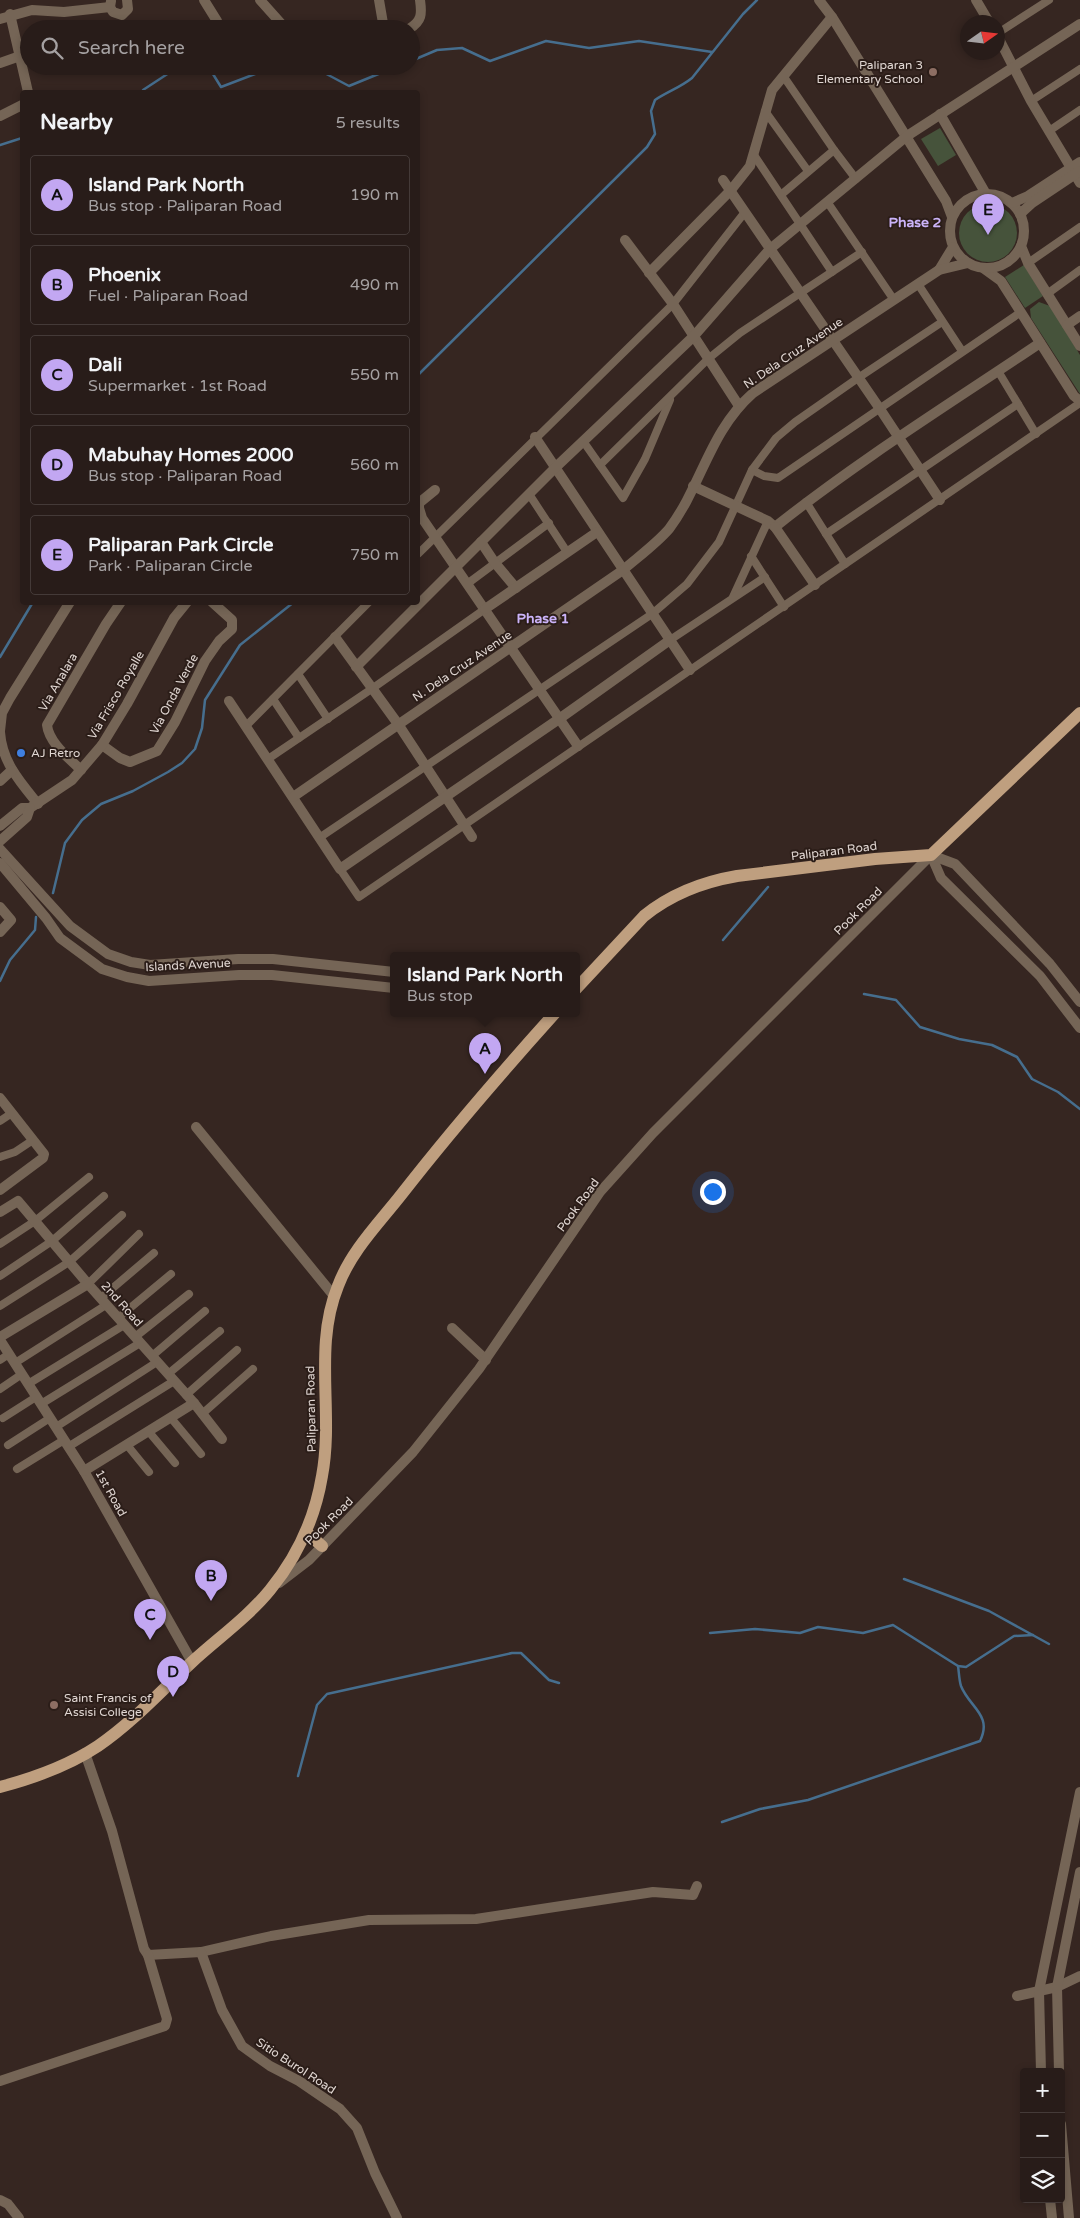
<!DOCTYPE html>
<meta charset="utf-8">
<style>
:root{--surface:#281c19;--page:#342926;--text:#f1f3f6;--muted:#a5a1a2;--line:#443a38;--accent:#c2a7f2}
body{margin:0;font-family:"Varela Round",sans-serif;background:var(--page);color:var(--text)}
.controls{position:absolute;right:15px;bottom:15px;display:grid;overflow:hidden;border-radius:5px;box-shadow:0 2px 8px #0003}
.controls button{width:45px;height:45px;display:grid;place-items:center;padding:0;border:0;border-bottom:1px solid var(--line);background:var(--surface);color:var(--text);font:25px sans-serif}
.compass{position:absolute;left:960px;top:15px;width:45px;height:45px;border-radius:50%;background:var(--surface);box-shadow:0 2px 8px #0003;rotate:76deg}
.you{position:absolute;left:712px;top:1191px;width:18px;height:18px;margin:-12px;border:4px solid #fff;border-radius:50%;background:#1a73e8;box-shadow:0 0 0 8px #1a73e833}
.badge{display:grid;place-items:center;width:32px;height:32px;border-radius:50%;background:var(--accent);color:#111;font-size:16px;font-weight:700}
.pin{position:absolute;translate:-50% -41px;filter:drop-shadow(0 1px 2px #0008)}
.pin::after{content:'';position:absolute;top:26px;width:18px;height:15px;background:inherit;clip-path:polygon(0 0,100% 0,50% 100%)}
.popup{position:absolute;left:390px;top:952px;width:190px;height:65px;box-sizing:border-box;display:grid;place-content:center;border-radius:5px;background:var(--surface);filter:drop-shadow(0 1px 4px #0005);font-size:16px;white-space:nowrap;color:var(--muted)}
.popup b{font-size:19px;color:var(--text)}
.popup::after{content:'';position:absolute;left:50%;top:100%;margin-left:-10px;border:10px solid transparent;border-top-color:var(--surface)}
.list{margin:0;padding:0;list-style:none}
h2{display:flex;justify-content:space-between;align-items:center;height:65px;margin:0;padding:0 20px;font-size:21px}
h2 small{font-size:16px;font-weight:400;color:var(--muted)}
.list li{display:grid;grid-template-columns:32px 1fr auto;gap:15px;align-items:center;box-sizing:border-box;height:80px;margin:0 10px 10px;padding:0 10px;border:1px solid var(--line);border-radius:5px}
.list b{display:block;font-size:19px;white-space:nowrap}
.list p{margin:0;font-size:16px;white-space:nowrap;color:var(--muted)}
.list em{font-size:16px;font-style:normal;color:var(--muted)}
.icon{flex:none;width:28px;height:28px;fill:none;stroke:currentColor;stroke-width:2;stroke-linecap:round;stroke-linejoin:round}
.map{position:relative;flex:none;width:1080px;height:2218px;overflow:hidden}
.search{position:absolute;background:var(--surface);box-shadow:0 2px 8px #0003;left:20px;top:20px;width:400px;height:55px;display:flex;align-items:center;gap:12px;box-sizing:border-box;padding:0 18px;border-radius:28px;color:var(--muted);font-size:19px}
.panel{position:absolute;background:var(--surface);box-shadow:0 2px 8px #0003;left:20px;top:90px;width:400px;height:515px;border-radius:5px}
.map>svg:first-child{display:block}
</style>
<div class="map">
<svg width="1080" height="2218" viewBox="0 0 1080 2218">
<rect width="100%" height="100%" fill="#362621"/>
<g fill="#46533b">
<polygon points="940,128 956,155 938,166 921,139"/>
<circle cx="988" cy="233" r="29"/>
<polygon points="1024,265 1043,296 1025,308 1005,277"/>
<polygon points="1039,302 1050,306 1080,355 1080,394 1031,318 1030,309"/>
</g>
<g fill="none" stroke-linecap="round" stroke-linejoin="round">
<g stroke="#466e8e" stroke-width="2.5">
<polyline points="411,61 437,50 462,48 490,61 546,41 589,48 639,41 712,52"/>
<polyline points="208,66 221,87 271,68 317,69 349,86 398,66"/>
<polyline points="144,92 143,90 175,69 189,66"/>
<polyline points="0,145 22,138"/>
<path d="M 418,375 L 647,147 L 655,134 L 651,111 L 655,100 C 667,92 681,87 692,78 L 743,14 L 757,0"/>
<polyline points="0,657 33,602"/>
<polyline points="53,893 65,843 82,820 101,804 133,791 168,772 182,763 195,749 202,728 205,700 240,645 294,602"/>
<polyline points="723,940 768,887"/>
<polyline points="0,981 10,960 35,930 36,917"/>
<polyline points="864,994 896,1000 920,1027 959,1039 992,1045 1017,1057 1032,1079 1058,1092 1080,1109"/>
<polyline points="904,1579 989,1611 1049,1644"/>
<polyline points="710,1633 755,1629 800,1633 818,1627 863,1633 893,1625 958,1666 966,1667 1014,1636 1033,1635"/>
<polyline points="298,1776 317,1705 327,1694 512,1653 521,1653 549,1680 559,1683"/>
<path d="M 722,1822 L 760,1809 L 808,1800 L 980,1741 C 993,1715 969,1707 961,1686 C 959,1680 959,1672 958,1666"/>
</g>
<g stroke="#756556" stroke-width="8">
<polyline points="998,33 1049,0"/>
<polyline points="784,77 834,150 856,179"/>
<polyline points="1031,101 1080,69"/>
<polyline points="765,111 808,171"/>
<polyline points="1049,131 1080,110"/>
<polyline points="754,155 832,272"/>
<polyline points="782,194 834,150"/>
<polyline points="828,203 894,300"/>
<polyline points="1028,263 1080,227"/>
<polyline points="918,284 962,351"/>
<polyline points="1047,294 1080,270"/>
<polyline points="998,371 1036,434"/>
<polyline points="583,441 623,498 645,459 670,400"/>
<polyline points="600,465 708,359 740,333 862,252"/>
<polyline points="752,470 764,476 778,478 1021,312"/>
<polyline points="529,494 567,552"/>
<polyline points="806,502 845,564"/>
<polyline points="826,534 1018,404"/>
<polyline points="418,554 673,304 745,212"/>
<polyline points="751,556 784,607"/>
<polyline points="467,584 549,523"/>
<polyline points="733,597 768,521"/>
<polyline points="670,640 765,577"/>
<polyline points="298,674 328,719"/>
<polyline points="273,699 299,738"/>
<polyline points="246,726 369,602"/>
<polyline points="268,759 373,688 485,609"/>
<polyline points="319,838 652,614 687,584 719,542 752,470 776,438 795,422 858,378 942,322"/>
<polyline points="340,869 359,897 1080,403"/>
<polyline points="0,1121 12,1113"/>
<polyline points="0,1157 15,1152 33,1140"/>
<polyline points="0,1244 35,1221 89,1177"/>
<polyline points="0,1276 52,1241 104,1196"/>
<polyline points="88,1284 139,1234"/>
<polyline points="101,1298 154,1253"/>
<polyline points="0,1306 69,1262 122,1215"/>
<polyline points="118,1318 171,1274"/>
<polyline points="135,1337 189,1294"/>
<polyline points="152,1356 205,1311"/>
<polyline points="0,1360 9,1354"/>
<polyline points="15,1363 106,1305"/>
<polyline points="168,1374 220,1331"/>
<polyline points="28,1384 124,1325"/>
<polyline points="0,1389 22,1374"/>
<polyline points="186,1395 237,1350"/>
<polyline points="41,1404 140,1343"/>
<polyline points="202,1414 253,1369"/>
<polyline points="3,1418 36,1397"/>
<polyline points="171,1418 201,1454"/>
<polyline points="56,1427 157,1362"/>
<polyline points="149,1432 175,1463"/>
<polyline points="8,1445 50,1418"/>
<polyline points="127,1445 149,1472"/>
<polyline points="68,1447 174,1381"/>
<polyline points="17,1469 64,1440"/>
</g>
<g stroke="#756556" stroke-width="10">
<polyline points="204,0 217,21"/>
<polyline points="260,0 286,29"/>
<polyline points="379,0 384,29"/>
<polyline points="819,0 832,17 946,201 952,217"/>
<polyline points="976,0 989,22"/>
<polyline points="111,1 110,7 113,12 122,15 128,9 127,0"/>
<polyline points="10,14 28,92"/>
<polyline points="0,19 32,10 64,12 110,7"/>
<path d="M 409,29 C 422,21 422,14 420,0"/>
<polyline points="998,37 1031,101 1080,183"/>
<polyline points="0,63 20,56"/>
<polyline points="940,114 986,194"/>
<polyline points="0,116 22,105"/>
<polyline points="723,180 880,409 940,500"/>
<polyline points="625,240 673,304 739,406"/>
<polyline points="1021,246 1028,263 1080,346"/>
<polyline points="983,268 1001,281 1074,396 1080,401"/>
<polyline points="649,273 731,190 750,166 772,90 832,17"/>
<polyline points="1067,325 1080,316"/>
<polyline points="535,437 690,670"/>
<path d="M 693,486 L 768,521 L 775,527 C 859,460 951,403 1040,343"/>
<polyline points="435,490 419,503 419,508 422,518 578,746"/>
<polyline points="775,527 815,585"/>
<polyline points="481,542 495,563 516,588"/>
<polyline points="485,609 597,532"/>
<polyline points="335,637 398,724 472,837"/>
<polyline points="356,667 557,466 694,336 770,249 907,136 1080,24"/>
<polyline points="229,701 340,869 559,719 670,640"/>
<polyline points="0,731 2,713 10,698 70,602"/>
<path d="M 0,732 C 2,762 20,782 38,804"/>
<polyline points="102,745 120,758 130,762 157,751 175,722 205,661 219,641 232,629 232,620 212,602"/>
<path d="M 81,770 C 69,758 49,743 47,725 L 106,624 L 121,602"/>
<polyline points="0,781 12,770"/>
<polyline points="0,826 22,808 30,808 72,780 102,745 127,704 174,618 187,602"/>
<polyline points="0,841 27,817 30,808"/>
<polyline points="0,907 11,920 0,932"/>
<polyline points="0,1098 44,1154 43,1158 0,1190"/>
<polyline points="196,1127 334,1296"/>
<polyline points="0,1212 18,1201 88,1284 194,1403 222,1439"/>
<polyline points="452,1328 486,1360"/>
<polyline points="0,1337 88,1284"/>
<polyline points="0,1340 84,1471 192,1662"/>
<polyline points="84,1471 194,1403"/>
<polyline points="85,1753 112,1831 144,1949 148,1955 201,1952 271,1936 369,1920 476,1919 653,1892 693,1895 697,1886"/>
<polyline points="201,1952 222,2010 242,2046 270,2066 299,2081 340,2109 357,2128 375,2173 397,2218"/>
<polyline points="1017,1996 1057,1987 1080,1976"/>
<polyline points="0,2081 165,2026 167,2019 148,1955"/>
<polyline points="0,2200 8,2204 19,2218"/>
</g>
<g stroke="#756556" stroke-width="10">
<circle cx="987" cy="231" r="37"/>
<polyline points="1012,203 1028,196 1080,162"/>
<polyline points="1020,214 1032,203 1080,171"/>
<polyline points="939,270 953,247"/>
<path d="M 293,797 L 623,570 C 638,557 656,544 669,529 C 702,485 709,432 753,393 L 939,270 L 968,263"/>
<polyline points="0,849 70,926 108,954 131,962 150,965 238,959 273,959 394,972"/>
<polyline points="931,855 941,878 1040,976 1080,1028"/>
<polyline points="931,855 955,864 1050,964 1080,1002"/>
<polyline points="0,863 46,918 60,938 102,969 127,977 149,981 239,975 272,975 394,988"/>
<polyline points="279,1583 309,1560 413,1452 479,1369 600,1192 653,1133 931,855"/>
<polyline points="1041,2072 1039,1991 1080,1792"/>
<polyline points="1059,2072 1057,1987 1080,1872"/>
<polyline points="1061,2124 1069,2218"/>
<polyline points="1050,2199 1052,2218"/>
</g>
<g stroke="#bf9f7f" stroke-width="12">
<path d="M 576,989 L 644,916 C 671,894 702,882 737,876 L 875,859 L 931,855 L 1080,713"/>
<polyline points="306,1532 322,1546"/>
<path d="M 0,1787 C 34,1778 68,1766 98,1746 C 133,1722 161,1691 192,1662 C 217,1639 248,1617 270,1590 C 297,1557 315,1518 322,1476 C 334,1413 313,1347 338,1286 C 351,1251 379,1223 401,1195 C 450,1132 502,1072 555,1013"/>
</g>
</g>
<g fill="#8d6e63" stroke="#2b1d18" stroke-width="2">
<circle cx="933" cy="72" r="5"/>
<circle cx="54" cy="1705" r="5"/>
</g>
<circle fill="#3f7fe0" stroke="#2b1d18" stroke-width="2" cx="21" cy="753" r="5"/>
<g text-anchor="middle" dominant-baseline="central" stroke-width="4" stroke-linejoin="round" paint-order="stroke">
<g font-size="12" fill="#e0d6d2" stroke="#2b1d18" text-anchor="start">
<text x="923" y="65" text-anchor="end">Paliparan 3<tspan x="923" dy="14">Elementary School</tspan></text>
<text x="31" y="753">AJ Retro</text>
<text x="64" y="1698">Saint Francis of<tspan x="64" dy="14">Assisi College</tspan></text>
</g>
<g font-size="12" fill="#e0d6d2" stroke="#2b1d18">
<text transform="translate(793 353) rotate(-34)">N. Dela Cruz Avenue</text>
<text transform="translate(462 666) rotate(-34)">N. Dela Cruz Avenue</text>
<text transform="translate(58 682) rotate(-60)">Via Analara</text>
<text transform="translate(174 694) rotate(-62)">Via Onda Verde</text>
<text transform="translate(116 695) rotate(-60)">Via Frisco Royalle</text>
<text transform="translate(834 851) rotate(-7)">Paliparan Road</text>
<text transform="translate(858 911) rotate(-45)">Pook Road</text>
<text transform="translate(188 965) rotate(-3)">Islands Avenue</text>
<text transform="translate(578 1205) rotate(-54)">Pook Road</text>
<text transform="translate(122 1304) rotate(48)">2nd Road</text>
<text transform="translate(311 1409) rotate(-91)">Paliparan Road</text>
<text transform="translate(111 1493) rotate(61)">1st Road</text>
<text transform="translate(329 1521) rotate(-45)">Pook Road</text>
<text transform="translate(296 2066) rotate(33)">Sitio Burol Road</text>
</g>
<g font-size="14" font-weight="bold" fill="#cbb3f9" stroke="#2b1d18">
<text x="915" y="222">Phase 2</text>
<text x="543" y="618">Phase 1</text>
</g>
</g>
</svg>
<div class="controls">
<button>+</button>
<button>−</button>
<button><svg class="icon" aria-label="layers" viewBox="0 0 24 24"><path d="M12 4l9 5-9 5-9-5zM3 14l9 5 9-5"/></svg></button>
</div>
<svg class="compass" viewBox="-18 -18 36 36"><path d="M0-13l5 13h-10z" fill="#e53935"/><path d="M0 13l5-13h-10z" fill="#a5a1a2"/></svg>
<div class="you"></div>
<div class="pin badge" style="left:485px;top:1074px">A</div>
<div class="popup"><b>Island Park North</b>Bus stop</div>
<div class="pin badge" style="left:211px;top:1601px">B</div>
<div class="pin badge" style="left:150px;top:1640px">C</div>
<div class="pin badge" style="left:173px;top:1697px">D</div>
<div class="pin badge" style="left:988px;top:235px">E</div>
<div class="search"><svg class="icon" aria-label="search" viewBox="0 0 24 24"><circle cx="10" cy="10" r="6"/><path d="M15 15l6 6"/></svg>Search here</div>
<section class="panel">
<h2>Nearby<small>5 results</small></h2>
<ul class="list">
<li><span class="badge">A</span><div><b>Island Park North</b><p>Bus stop · Paliparan Road</p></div><em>190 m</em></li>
<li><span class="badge">B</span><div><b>Phoenix</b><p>Fuel · Paliparan Road</p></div><em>490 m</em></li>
<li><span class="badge">C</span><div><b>Dali</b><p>Supermarket · 1st Road</p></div><em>550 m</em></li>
<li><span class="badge">D</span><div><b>Mabuhay Homes 2000</b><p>Bus stop · Paliparan Road</p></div><em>560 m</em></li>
<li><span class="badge">E</span><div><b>Paliparan Park Circle</b><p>Park · Paliparan Circle</p></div><em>750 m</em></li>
</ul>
</section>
</div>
